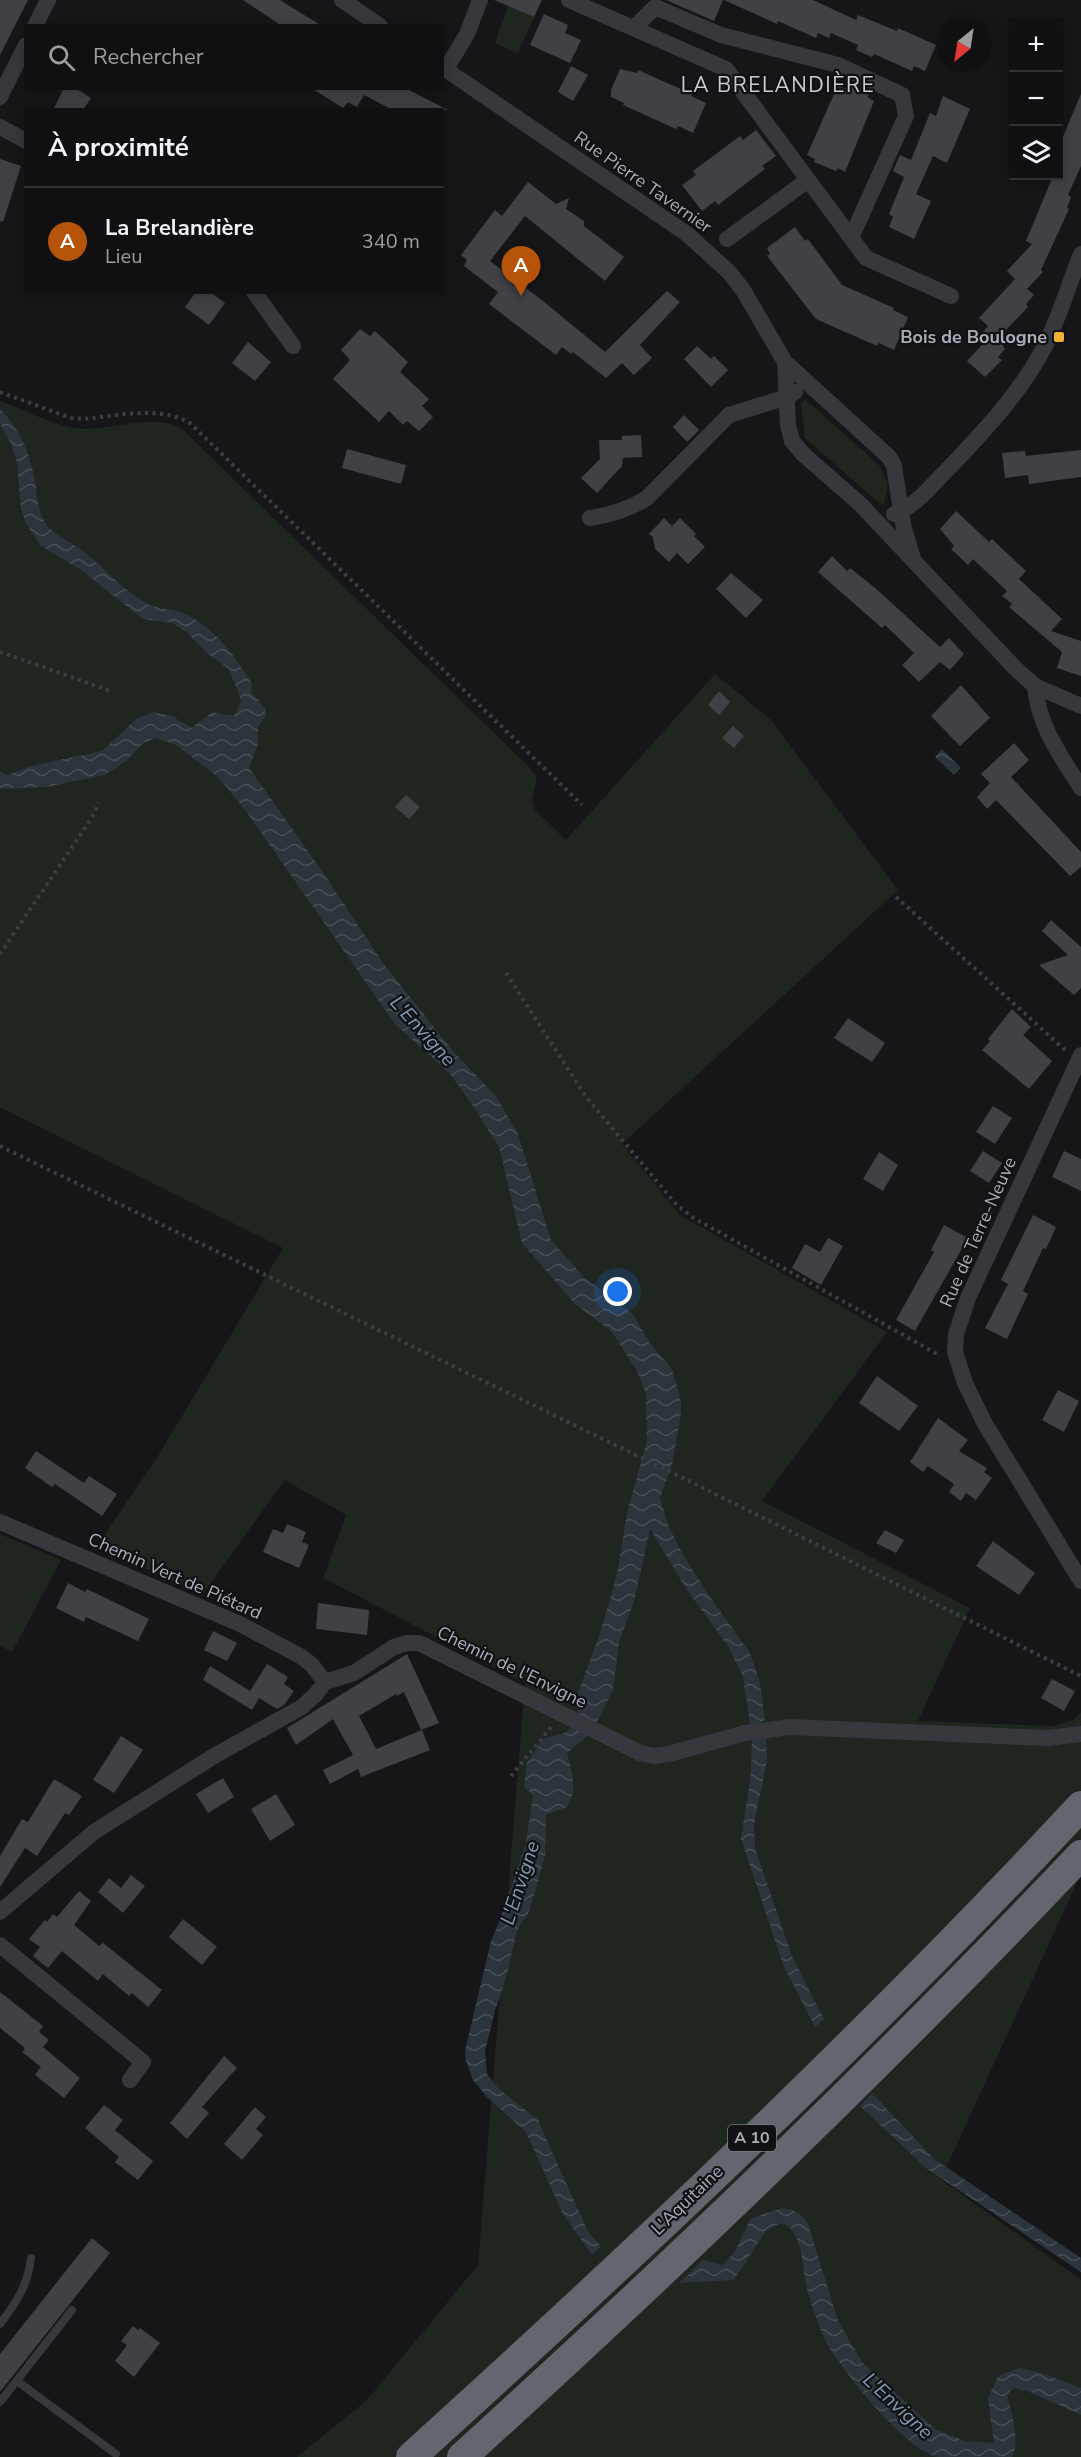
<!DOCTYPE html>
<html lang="fr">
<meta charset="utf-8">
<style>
:root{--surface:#101012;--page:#19191b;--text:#f1f3f6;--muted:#9c9d9f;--line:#303032;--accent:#b45309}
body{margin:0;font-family:"Nunito Sans",sans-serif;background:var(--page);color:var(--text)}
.controls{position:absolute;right:18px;top:18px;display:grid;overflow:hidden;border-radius:0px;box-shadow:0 3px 15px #0003}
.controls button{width:54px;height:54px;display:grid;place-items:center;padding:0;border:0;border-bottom:2px solid var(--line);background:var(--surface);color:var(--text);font:30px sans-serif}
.compass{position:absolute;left:937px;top:18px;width:54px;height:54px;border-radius:50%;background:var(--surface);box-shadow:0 3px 15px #0003;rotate:210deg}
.you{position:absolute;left:618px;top:1292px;width:21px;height:21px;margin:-15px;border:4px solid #fff;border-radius:50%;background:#1a73e8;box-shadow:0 0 0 9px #1a73e833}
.badge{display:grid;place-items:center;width:39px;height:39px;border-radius:50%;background:var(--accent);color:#fff;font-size:20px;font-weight:700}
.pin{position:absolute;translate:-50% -50px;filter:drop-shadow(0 2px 3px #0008)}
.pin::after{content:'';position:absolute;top:32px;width:21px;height:18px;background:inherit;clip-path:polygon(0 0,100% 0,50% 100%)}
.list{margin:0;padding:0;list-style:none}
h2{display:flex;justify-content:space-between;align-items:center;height:78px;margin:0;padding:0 24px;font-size:26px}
h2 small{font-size:20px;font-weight:400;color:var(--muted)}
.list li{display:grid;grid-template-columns:39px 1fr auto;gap:18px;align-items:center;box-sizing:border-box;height:108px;padding:0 24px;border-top:2px solid var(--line)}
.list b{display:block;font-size:22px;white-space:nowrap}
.list p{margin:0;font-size:20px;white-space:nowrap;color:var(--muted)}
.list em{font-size:20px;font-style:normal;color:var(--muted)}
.icon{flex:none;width:33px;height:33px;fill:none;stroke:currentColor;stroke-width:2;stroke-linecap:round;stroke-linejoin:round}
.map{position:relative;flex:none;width:1081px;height:2457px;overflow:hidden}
.search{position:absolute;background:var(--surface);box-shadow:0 3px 15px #0003;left:24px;top:24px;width:420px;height:66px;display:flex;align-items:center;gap:15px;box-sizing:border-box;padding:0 21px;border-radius:0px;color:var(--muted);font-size:22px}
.panel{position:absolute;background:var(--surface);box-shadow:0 3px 15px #0003;left:24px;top:108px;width:420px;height:186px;border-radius:0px}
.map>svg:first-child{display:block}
</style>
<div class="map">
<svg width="1081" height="2457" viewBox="0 0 1081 2457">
<defs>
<pattern id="water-waves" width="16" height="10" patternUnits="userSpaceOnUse" patternTransform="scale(1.5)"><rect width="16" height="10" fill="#2c353c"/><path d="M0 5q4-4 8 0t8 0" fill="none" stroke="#485056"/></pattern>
</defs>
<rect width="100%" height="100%" fill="#161618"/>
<g fill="#1e261f">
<polygon points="508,6 534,17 518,53 495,43"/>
<polygon points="805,399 879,465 888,484 884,504 879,503 805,438 801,404"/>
<path d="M 0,401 C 23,409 46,422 70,427 C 106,435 145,412 180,427 L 529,767 L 537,777 L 532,800 L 535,810 L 566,840 L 715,674 L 770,719 L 898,890 L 622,1144 L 680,1215 L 887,1332 L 762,1501 L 970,1608 L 918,1721 L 1054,1726 L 1073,1720 L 1081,1712 L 1081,1874 L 941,2179 L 1081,2280 L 1081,2457 L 297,2457 L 367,2400 L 478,2265 L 525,1683 L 323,1578 L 346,1515 L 285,1480 L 202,1595 L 97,1546 L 158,1456 L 283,1248 L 0,1107 Z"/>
<polygon points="0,1534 61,1560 12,1652 0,1646"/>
</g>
<g fill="url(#water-waves)">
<path d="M 0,409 C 19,428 29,451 34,477 C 38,494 36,511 47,525 C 57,538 76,544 88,555 C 107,571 125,592 148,604 C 159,610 172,608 183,613 C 214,626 235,656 252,684 L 251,692 L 265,708 L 266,716 L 258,727 L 258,744 L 249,768 L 327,878 L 383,963 L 453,1051 L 496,1096 L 518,1134 L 551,1240 L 585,1278 L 633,1314 L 649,1342 L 672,1369 L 681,1401 L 681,1414 L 672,1464 L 660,1498 L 668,1525 L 682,1553 L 708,1594 L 750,1653 L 760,1683 L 765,1719 L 761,1723 L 766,1736 L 767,1761 L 754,1824 L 755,1848 L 792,1956 L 824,2019 L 815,2027 L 784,1967 L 741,1839 L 751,1773 L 752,1738 L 743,1677 L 728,1646 L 687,1590 L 650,1529 L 634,1602 L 619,1642 L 613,1690 L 592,1732 L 567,1753 C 572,1772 578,1789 567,1807 L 546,1815 L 545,1856 L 529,1912 L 517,1930 L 507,1975 L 495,2011 L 485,2051 L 487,2074 L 498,2088 L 538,2120 L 588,2232 L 601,2246 L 592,2255 L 563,2214 L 526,2132 L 487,2097 L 473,2080 L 466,2061 L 465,2051 L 491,1941 L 503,1912 L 526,1843 L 533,1795 L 524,1787 L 527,1763 L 543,1739 L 567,1732 L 578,1714 L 578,1693 L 599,1636 L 611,1596 L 618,1569 L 627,1513 L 647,1441 L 646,1394 L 636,1369 L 612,1332 L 574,1303 L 522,1243 L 499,1147 L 473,1106 L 450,1074 L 395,1024 L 248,814 L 219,778 L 176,745 L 156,738 L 143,743 L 126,761 L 105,775 L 46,787 L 0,789 L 0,772 L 7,775 L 31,766 L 102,751 L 136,719 L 153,712 L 172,716 L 192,728 L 212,712 L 234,716 L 241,702 L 239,693 L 228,668 L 208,654 L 185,631 L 172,623 L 143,619 L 81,570 L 40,545 L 25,522 L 21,508 L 17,463 L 12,446 L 0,424 Z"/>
<polygon points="942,749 961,768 954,775 935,757"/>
<polygon points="872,2093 934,2159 1081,2258 1081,2272 926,2168 860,2106"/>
<path d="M 783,2208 C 795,2210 801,2213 808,2224 L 838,2321 L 862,2362 L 935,2429 L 965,2441 L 994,2443 L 988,2398 L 998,2376 L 1019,2368 L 1042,2373 L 1081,2388 L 1081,2415 L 1030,2392 L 1013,2388 L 1007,2395 C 1011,2412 1021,2441 1012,2457 C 988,2457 962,2457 938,2457 C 908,2452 849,2378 832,2352 C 826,2342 820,2330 817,2319 C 812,2307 807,2292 805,2279 C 802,2261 802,2231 782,2223 L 767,2229 L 734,2280 L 679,2283 L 703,2260 L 723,2265 L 735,2251 L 751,2218 Z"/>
</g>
<g fill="#404145">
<polygon points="0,0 28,0 0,55"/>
<polygon points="243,0 280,0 322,26 282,26"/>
<polygon points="494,0 542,0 534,17"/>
<polygon points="666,0 723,0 714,21"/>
<polygon points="724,0 813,0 856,20 858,15 897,31 898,28 936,45 925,71 914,66 912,71 874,54 872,57 856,50 858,45 831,33 829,38 818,33 816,38 778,21 777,24"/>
<polygon points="544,14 568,25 565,33 581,40 570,63 530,45"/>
<polygon points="571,66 588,75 573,101 558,92"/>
<polygon points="620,69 637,73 638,70 692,94 691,96 706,103 693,133 678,126 676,129 623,105 624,103 611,97 611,90"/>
<polygon points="838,85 846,89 847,85 869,95 867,97 874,101 845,172 838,168 836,171 814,162 815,159 807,155"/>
<polygon points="64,88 75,88 91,98 83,110 53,110"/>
<polygon points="311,88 405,88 448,110 393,110 364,95 357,107 348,102 343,108"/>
<polygon points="1081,94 1081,166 1068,195 1071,197 1067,208 1069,209 1041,270 1043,272 1027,289 1034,295 1026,304 1028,307 1004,332 1011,338 1003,346 1005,349 998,357 1002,360 985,377 967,361 983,344 978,338 988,326 979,318 1015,279 1007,271 1032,244 1026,241 1053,176 1059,176 1059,146"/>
<polygon points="943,96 970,109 947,163 933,156 916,194 931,201 914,239 889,227 893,217 889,214 904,177 893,171 900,155 911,160 930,113 936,116"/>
<polygon points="756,130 776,156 762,166 765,169 718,205 715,201 702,211 682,185 696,175 693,171 740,136 743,140"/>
<polygon points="0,159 21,166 3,222 0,221"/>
<polygon points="528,182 556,204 569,198 566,209 584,221 584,226 624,257 605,281 525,216 490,261 543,301 605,352 667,291 680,302 640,345 652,358 634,375 622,363 606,378 573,352 571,354 562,347 556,355 489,304 498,292 464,266 467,260 461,255 495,210 502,216"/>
<polygon points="795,227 805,241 808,239 842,285 894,308 893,310 908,317 894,350 879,343 877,346 816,319 767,256 770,254 767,248"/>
<polygon points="196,292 210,292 225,303 209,325 185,307"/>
<polygon points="360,329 370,336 375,331 408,362 400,372 429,399 422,406 433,417 419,431 407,421 403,425 389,411 379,422 333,379 350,360 341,350"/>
<polygon points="248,342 271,362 255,381 232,363"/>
<polygon points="697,346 711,359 714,356 728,370 711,387 684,359"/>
<polygon points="684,415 699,430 687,442 673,427"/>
<polygon points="641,435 642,457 623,458 622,466 597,493 581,478 600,459 599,440 622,440 622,436"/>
<polygon points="347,449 406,465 401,484 342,468"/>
<polygon points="1081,450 1081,477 1029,484 1028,475 1005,478 1002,453 1025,451 1026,456"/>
<polygon points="956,511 989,542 992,539 1026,571 1019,579 1062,619 1051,631 1081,641 1081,676 1057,668 1062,652 1009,607 1012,604 1002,596 1007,591 973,559 968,565 951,549 954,546 940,529"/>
<polygon points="664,518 672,526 680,518 696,534 694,536 705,547 688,564 677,553 669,562 655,549 653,537 649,534"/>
<polygon points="832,556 847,571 850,568 874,587 940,647 949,638 964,654 950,670 940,662 919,682 902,665 914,653 885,625 882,628 818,572"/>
<polygon points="731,573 763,600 746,618 716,589"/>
<polygon points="961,685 990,718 960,746 931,716"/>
<polygon points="719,691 730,702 719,715 708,705"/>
<polygon points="733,726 744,736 734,748 722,738"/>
<polygon points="1014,743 1029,760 1011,777 1081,852 1081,867 1070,876 996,800 987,809 977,797 990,783 981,774"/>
<polygon points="406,795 420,807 409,819 395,807"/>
<polygon points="1051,920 1081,947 1081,988 1074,995 1039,965 1068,955 1042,931"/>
<polygon points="1012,1009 1031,1027 1023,1035 1052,1061 1029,1089 982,1050 990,1041 988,1039"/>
<polygon points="848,1018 885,1043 872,1062 834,1038"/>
<polygon points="993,1106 1012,1118 995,1144 976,1132"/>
<polygon points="983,1151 1002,1163 989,1183 970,1171"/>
<polygon points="1064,1151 1081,1159 1081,1191 1052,1177"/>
<polygon points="879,1152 898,1165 883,1191 863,1179"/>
<polygon points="1033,1215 1056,1227 1046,1249 1043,1248 1023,1291 1028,1294 1007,1339 985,1328 1008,1284 1001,1280"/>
<polygon points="944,1225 968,1238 915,1331 896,1320 934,1252 931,1250"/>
<polygon points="828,1238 843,1246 821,1285 792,1268 805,1244 820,1252"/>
<polygon points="877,1376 918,1406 899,1431 859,1403"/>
<polygon points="1058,1390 1079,1401 1064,1432 1042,1420"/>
<polygon points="938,1418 968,1440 959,1451 987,1468 984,1472 992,1478 976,1500 966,1493 961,1501 949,1492 954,1484 928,1466 923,1472 910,1462"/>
<polygon points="36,1451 84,1483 89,1476 117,1494 102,1516 55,1484 52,1487 25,1468"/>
<polygon points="287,1524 306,1532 302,1542 309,1545 299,1568 263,1552 273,1529 283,1533"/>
<polygon points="885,1530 904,1540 896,1553 876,1543"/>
<polygon points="993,1541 1035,1573 1019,1595 976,1566"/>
<polygon points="68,1583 85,1592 87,1589 149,1619 138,1641 86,1617 84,1622 56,1608"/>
<polygon points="318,1603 369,1610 367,1635 316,1629"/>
<polygon points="213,1631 237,1643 227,1661 204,1650"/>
<polygon points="407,1654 439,1723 421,1730 404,1692 397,1696 396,1694 359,1716 376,1749 422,1730 430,1750 361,1777 358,1769 330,1784 323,1770 353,1755 333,1719 296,1745 287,1728"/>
<polygon points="267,1664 288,1677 284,1684 294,1691 284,1705 277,1709 259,1698 252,1710 203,1680 210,1666 250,1691"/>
<polygon points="1052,1679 1075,1691 1064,1711 1041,1698"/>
<polygon points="121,1736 143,1750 114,1793 93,1780"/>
<polygon points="223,1778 234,1797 208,1813 196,1794"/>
<polygon points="54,1779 82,1796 69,1815 65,1813 37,1856 25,1848 0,1887 0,1856 22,1819 28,1822"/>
<polygon points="276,1794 295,1825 270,1841 251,1809"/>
<polygon points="131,1875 145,1886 123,1913 98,1892 109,1878 121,1888"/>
<polygon points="79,1891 91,1901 74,1925 99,1946 103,1943 162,1990 148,2007 132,1993 129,1996 103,1974 98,1981 62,1951 48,1968 33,1956 40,1947 29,1939 45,1920 47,1922 53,1914 57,1917"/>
<polygon points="183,1919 217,1947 202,1965 169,1937"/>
<polygon points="0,1992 43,2026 39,2032 49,2040 43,2047 80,2078 64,2098 35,2075 41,2067 22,2052 25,2048 0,2028"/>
<polygon points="224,2056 237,2068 202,2107 209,2113 187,2139 170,2123"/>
<polygon points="104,2105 123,2120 115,2130 153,2161 138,2180 115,2162 119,2157 85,2128"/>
<polygon points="255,2107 266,2117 256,2129 263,2135 242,2160 224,2144"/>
<polygon points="92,2238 110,2253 0,2392 0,2354"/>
<polygon points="133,2326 138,2330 140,2328 160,2343 134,2377 115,2361 127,2345 121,2341"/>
</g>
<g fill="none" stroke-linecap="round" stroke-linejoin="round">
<g stroke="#3d3f44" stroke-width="4" stroke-dasharray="3 4.5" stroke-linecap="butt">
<path d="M 0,392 L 71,418 L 83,419 C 118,416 158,405 190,423 L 582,805"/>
<polyline points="0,652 111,691"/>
<polyline points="896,897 1065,1050"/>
<polyline points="0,954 91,819 99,803"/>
<polyline points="506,973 586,1097 676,1204 692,1217 939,1355"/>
<polyline points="0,1146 677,1475 1081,1676"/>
<polyline points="511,1776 552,1726"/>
</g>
<g stroke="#37383d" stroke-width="8">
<path d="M 0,2324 C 16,2303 28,2285 31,2258"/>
<polyline points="17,2381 116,2454"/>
<polyline points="0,2402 72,2310"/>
</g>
<g stroke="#37383d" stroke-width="16">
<polyline points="342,0 380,26"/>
<polyline points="569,0 726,69 866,258 951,296"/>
<polyline points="35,26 48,0"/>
<polyline points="634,28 655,7 721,35 838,65 902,95 906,116 851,238"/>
<polyline points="442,67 687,234 729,272 743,290 785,362 889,457 894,466 904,529 913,558"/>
<polyline points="446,69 467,34 480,0"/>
<polyline points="0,97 26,45"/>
<polyline points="0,127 26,141"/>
<polyline points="727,239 808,180"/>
<polyline points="254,292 293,346"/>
<polyline points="785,362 788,425 792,441 803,454 860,504 1017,670 1035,686 1081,706"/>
<path d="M 894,514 C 917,506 933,483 950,467 C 986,429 1022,391 1046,344 C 1060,315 1069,284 1081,254"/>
<path d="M 590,518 C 611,515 628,510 647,498 L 729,415 L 787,397 L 795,392"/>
<path d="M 1035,686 C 1038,725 1060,755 1081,788"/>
<polyline points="1081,1055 968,1298 956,1334 955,1352 965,1383 985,1424 1081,1581"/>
<polyline points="0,1522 240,1624 302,1657 312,1665 325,1682"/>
<polyline points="0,1912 94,1832 214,1756 302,1707 316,1694 325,1682 354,1673 394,1647 407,1643 419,1643 640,1753 654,1756 669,1754 745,1733 790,1727 1048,1738 1081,1734"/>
<polyline points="0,1945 143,2062 130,2080"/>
</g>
<g stroke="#63666e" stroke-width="30">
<path d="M 411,2457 C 642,2248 869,2034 1081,1806"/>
<path d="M 462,2457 C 675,2264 883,2064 1081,1855"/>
</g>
</g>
<rect fill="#f2b134" stroke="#111113" stroke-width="2" x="1053" y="331" width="12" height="12" rx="3"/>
<g text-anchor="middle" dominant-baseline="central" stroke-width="4.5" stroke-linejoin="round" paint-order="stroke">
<rect fill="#111113" stroke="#7b7e86" stroke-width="1.5" x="728" y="2125" width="48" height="26" rx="4.5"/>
<g font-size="16" font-weight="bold" fill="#a8adb8">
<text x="752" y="2138">A 10</text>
</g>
<g font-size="18" fill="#a8adb8" stroke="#111113">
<text transform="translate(643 182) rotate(35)">Rue Pierre Tavernier</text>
<text transform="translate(978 1232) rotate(-66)">Rue de Terre-Neuve</text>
<text transform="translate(175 1576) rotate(24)">Chemin Vert de Piétard</text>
<text transform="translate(512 1667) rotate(26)">Chemin de l'Envigne</text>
<text transform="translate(687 2200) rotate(-44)">L'Aquitaine</text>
</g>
<g font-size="18" font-weight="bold" fill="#a8adb8" stroke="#111113" text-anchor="end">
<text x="1047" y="337">Bois de Boulogne</text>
</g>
<g font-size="20" font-style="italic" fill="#7f9bb3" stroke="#111113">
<text transform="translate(423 1031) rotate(48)">L'Envigne</text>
<text transform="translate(520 1883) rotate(-72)">L'Envigne</text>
<text transform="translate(898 2406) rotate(43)">L'Envigne</text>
</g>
<g font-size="21" letter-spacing="1.5" fill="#c9ccd4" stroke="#111113">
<text x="778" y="85">LA BRELANDIÈRE</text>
</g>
</g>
</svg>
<div class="controls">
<button>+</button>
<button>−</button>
<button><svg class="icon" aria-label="layers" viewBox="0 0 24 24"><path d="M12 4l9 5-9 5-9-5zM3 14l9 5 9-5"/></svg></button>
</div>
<svg class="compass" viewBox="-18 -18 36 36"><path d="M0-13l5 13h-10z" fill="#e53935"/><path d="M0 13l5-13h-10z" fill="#9c9d9f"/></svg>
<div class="you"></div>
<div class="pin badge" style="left:521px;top:296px">A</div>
<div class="search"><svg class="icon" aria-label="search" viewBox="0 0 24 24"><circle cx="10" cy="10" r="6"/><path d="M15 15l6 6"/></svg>Rechercher</div>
<section class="panel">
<h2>À proximité<small></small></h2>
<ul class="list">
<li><span class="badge">A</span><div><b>La Brelandière</b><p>Lieu</p></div><em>340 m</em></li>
</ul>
</section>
</div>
